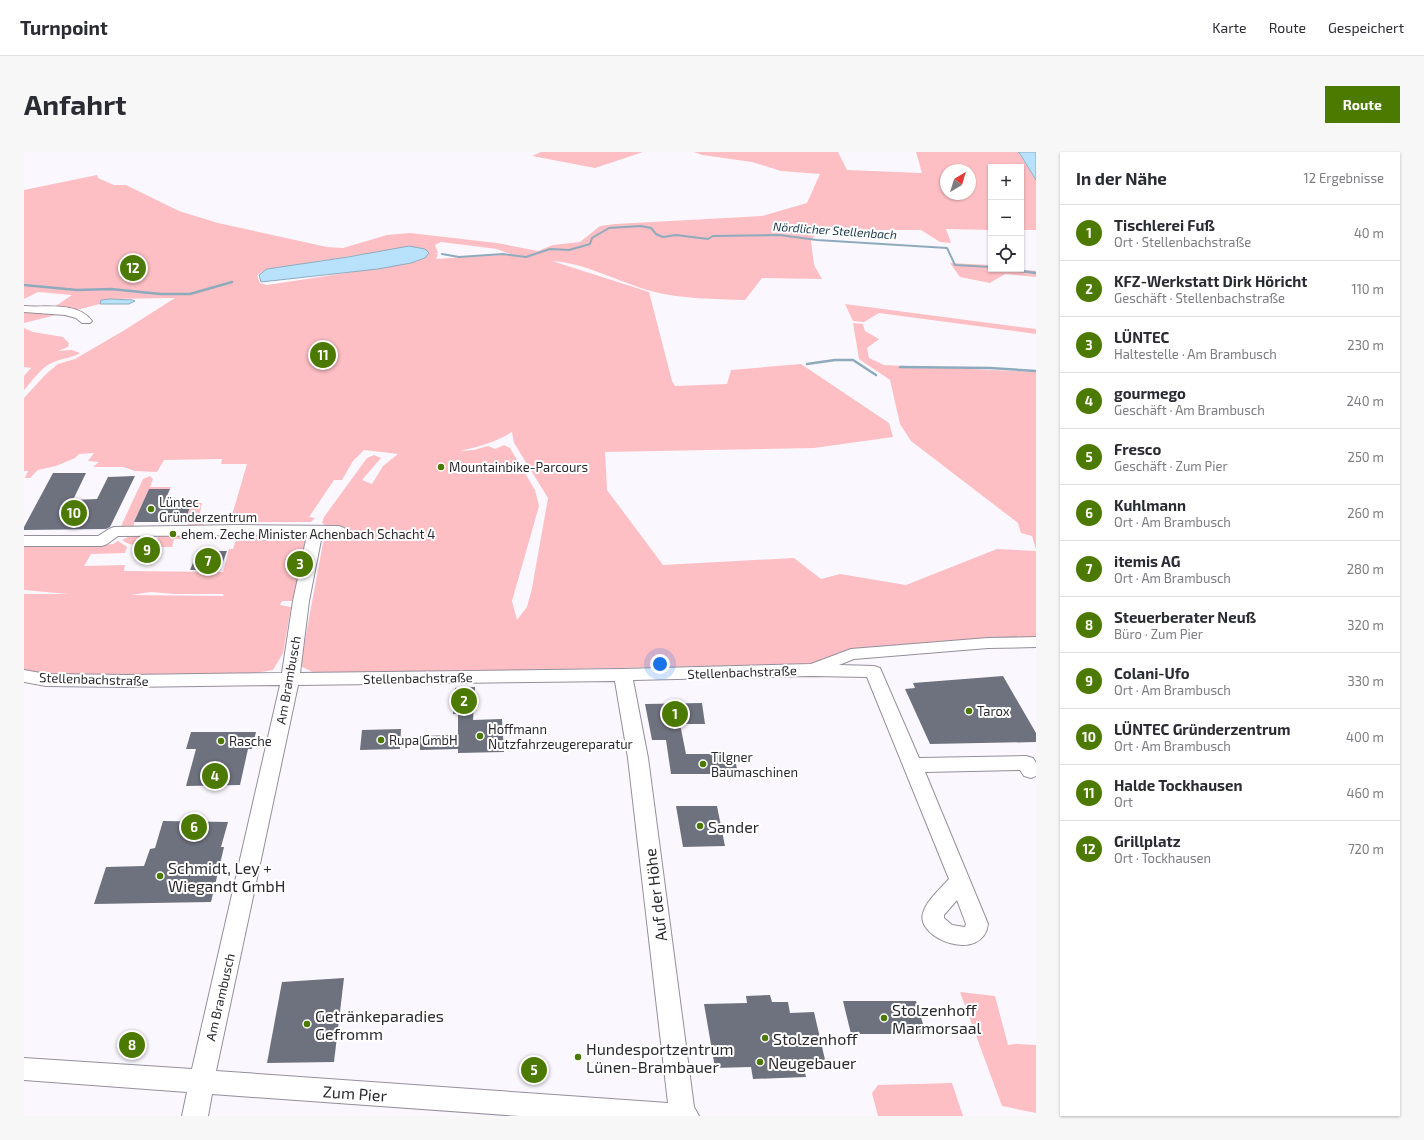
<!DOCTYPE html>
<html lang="de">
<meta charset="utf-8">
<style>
:root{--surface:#fff;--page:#f7f7f7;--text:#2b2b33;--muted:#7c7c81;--line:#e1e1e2;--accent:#4c7a00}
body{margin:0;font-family:"Exo 2",sans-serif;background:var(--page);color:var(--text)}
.controls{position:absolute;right:12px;top:12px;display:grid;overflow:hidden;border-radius:0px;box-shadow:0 1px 3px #0004}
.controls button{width:36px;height:36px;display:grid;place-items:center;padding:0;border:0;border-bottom:1px solid var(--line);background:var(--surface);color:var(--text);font:20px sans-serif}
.compass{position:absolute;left:916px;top:12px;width:36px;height:36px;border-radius:50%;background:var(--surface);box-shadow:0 1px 3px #0004;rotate:38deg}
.you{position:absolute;left:636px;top:512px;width:14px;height:14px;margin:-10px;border:3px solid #fff;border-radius:50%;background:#1a73e8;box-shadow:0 0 0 6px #1a73e833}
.badge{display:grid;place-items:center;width:26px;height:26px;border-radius:50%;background:var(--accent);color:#fff;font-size:13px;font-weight:700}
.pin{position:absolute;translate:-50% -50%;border:2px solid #fff;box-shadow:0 1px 4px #0006}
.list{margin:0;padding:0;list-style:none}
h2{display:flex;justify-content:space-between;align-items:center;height:52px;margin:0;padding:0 16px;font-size:17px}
h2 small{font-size:13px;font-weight:400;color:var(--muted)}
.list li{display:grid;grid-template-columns:26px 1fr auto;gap:12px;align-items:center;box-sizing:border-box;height:56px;padding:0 16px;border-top:1px solid var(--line)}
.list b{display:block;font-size:15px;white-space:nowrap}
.list p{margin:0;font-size:13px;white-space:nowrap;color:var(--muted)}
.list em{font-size:13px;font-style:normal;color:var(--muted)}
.icon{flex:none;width:22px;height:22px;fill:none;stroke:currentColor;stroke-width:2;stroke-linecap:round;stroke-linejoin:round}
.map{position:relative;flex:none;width:1012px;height:964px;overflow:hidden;border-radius:0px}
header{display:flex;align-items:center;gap:24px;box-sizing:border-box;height:56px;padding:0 20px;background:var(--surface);border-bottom:1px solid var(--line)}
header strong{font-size:19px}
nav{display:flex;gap:22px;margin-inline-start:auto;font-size:14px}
.intro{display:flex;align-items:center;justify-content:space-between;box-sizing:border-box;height:96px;padding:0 24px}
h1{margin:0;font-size:28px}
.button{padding:10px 18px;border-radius:0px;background:var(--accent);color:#fff;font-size:14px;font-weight:700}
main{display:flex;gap:24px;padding:0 24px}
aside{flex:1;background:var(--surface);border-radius:0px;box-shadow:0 1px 3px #0004}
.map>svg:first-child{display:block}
</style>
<header>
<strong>Turnpoint</strong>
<nav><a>Karte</a><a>Route</a><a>Gespeichert</a></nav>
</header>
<div class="intro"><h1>Anfahrt</h1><a class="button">Route</a></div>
<main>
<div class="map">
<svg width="1012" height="964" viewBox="0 0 1012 964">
<rect width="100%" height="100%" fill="#faf8fe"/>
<g fill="#fdbfc3" fill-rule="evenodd">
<polygon points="517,0 619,0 571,16 508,4"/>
<path d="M 670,0 L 814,0 L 823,18 L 898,21 L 892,0 L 994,0 L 1012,28 L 1012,78 L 997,78 L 997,15 L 967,15 L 967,78 L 922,77 L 927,91 L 916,90 L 897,78 L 794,78 L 787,89 L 790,113 L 798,127 L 738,126 L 721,148 C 690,147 657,147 627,139 C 594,130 562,111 528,109 L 625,140 L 648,229 L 651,234 L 703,232 L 707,218 L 777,212 L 865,271 L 869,285 L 790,296 L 581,300 L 583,338 L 639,413 L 770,406 L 797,427 L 816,422 L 882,433 L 973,397 L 1012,399 L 1012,488 L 837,497 L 787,512 L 293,522 L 276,514 L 300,386 L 315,382 L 298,371 L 300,365 L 343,306 L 350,303 L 357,306 L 338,328 L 348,332 L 359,314 L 374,302 L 340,298 L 329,309 L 318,328 L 310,328 L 285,365 L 291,366 L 287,370 L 206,370 L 223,312 L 197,312 L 198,307 L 140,308 L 133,320 L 111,319 L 99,315 L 69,315 L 75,310 L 64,309 L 70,301 L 55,302 L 51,306 L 32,314 L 14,318 L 6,326 L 1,326 L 0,328 L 4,319 L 0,319 L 0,246 L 22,222 L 34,212 L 51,207 L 99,179 L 151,146 L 86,147 L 77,148 L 76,152 L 0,171 L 0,153 L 27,157 L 48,143 L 14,140 L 0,147 L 0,38 L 73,23 L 74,26 L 90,33 L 102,33 L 155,59 L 194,71 L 303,95 L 319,96 L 363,83 L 386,81 L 473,91 L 514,99 L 529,93 L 556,90 L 576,74 L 591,72 L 738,64 L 783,51 L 796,22 L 757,19 L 728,10 L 678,3 ZM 922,18 L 946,18 L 946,42 L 922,42 ZM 417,90 L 473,97 L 489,103 L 475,103 L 412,107 L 414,102 L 411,101 L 414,101 L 411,93 ZM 341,102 L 401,106 L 387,111 L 243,133 L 236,131 L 233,123 L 243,117 ZM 488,280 L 490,291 L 524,346 L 508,436 L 503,455 L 493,468 L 488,449 L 515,354 L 511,338 L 486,296 L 480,293 L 471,297 L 464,294 L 450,298 L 436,299 C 456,294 470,291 488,280 Z"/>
<polygon points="926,111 967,113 967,117 992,117 1012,119 1012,125 981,122 966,131 936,125"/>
<polygon points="821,152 1012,177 1012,182 855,161 840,170 829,169"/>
<polygon points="829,171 839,172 841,179 855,187 843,196 845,206 860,213 1012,220 1012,398 1008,384 997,381 994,371 887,289 876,272 866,228 835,207"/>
<path d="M 0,176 L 9,180 L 39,185 L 45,191 L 44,195 L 34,199 L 48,198 L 56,201 C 48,206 39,206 30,210 C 18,214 8,229 0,238 L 0,224 L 7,216 L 0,215 Z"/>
<polygon points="126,324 129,327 126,335 147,335 146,337 125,337 110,370 110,375 97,374 119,327"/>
<polygon points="167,351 178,351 174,370 182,370 178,374 166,374 160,370"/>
<path d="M 219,380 L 218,385 L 262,386 L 263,382 C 271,383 277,383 282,389 L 268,449 L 258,449 L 256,453 L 267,455 L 259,501 L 249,518 L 232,521 L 21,523 L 0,519 L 0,442 L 44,442 L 0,438 L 0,395 L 80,393 L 89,392 L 94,389 L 103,395 L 101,401 L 67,402 L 60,414 L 101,413 L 100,419 L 199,420 L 205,397 L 209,397 L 214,381 ZM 127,440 L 150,442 L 199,442 L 200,444 L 107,443 Z"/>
<path d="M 128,381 L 123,391 C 112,393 108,395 98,388 L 110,382 Z"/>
<polygon points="136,381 160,383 159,387 150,387 148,395 136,395 131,391"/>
<polygon points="936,840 971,844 984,893 992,892 1012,893 1012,961 978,954"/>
<polygon points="928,931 939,964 854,964 848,941 854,933"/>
</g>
<g fill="#b8e2fb" stroke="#8eabbe">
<polygon points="994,0 1012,0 1012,28 996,2"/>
<polygon points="385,94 401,97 405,101 401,106 387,111 354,117 237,130 235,123 243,117 324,105"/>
<polygon points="86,147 109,148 111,149 105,152 76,152 77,148"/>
</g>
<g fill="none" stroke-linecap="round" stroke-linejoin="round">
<polyline stroke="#8eabbe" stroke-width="2" points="418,102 435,105 479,102 502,105 526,97 545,98 566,92 568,86 585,76 617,74 627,76 632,82 639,85 652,83 684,87 689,84 755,83 793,88 923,96 931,113 967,115"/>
<g stroke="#8eabbe" stroke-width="2.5">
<polyline points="983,117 1012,121"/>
<polyline points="0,133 53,138 87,137 136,142 166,142 208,130"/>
<polyline points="783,212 811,208 829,208 852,223"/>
<polyline points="876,215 966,216 1012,219"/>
</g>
</g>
<g fill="#6e727e">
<polygon points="29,321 62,321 49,348 73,347 84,325 111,324 86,375 82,377 0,378 0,375"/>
<polygon points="125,337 146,337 139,353 167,353 160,370 110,370"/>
<polygon points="127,391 134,393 137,396 130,403 117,405 108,401 114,394"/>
<polygon points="174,399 203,399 196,418 166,418"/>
<polygon points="979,524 1012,581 1012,590 906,592 881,537 891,536 889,531"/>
<polygon points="451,535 449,568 478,567 480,600 434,601 434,597 396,598 396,584 434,583 434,562 429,562 431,536"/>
<polygon points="678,551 681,572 656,572 662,602 710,602 714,622 647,622 642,588 628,588 621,552"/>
<polygon points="377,577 376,597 336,598 338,578"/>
<polygon points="167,580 232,580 228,597 224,597 216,633 162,634 172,597 162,597"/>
<polygon points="652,654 693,654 701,694 659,695"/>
<polygon points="139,669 204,670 197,695 200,695 187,750 70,752 82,715 120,714 126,697 131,696"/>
<polygon points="320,826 310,910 243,911 258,830"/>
<polygon points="746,843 748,850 764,850 766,861 790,860 802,912 779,912 782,925 729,927 727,915 691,916 680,852 723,851 722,844"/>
<polygon points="819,849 892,849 902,882 827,882"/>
</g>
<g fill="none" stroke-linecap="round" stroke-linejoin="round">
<g stroke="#958f9c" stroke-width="2">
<g id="minor">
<path d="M 0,154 C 21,156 53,149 68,169 L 66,171 L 58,171 L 52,166 L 41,163 L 0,160 Z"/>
<path d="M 217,373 L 315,374 L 320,376 L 323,379 L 320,382 L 298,383 L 285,449 L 276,521 L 599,517 L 787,512 L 827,497 L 964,486 L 1012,485 L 1012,495 L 964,496 L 830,507 L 815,513 L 850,514 L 856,516 L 895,606 L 1002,604 L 1009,606 L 1012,611 L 1012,624 L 1007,626 L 1000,624 L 996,618 L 901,620 L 964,772 C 959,812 891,787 899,761 C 903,748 916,737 925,727 L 843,525 L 788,524 L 609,528 L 624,606 L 670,955 L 675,964 L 495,964 L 188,942 L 184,964 L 158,964 L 163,940 L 0,928 L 0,906 L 168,917 L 256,533 L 102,535 L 22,534 L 0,530 L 0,518 L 22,522 L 102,523 L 258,521 L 269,449 L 283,383 L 94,384 L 83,392 L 78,394 L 0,394 L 0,384 L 74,384 L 85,377 L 90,375 ZM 591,529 L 604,606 L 644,951 L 192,919 L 274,533 ZM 933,748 L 942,772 L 941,775 L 928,773 L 920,766 L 920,763 Z"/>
</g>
</g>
<use href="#minor" fill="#fff" fill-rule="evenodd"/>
</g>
<g fill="#4c7a00" stroke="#fff" stroke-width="1.5">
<circle cx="417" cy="315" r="4"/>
<circle cx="127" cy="357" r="4"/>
<circle cx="149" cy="382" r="4"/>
<circle cx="945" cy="559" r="4"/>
<circle cx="456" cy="584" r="4"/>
<circle cx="357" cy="588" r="4"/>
<circle cx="197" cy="589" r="4"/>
<circle cx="679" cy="612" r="4"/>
<circle cx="676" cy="674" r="4"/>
<circle cx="136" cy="724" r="4"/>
<circle cx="860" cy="866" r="4"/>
<circle cx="283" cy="872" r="4"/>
<circle cx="741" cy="886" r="4"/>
<circle cx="554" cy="905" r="4"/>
<circle cx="736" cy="910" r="4"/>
</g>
<g text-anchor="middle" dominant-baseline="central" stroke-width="4" stroke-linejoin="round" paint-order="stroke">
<g font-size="12" font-style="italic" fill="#18384a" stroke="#fff">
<text transform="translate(811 78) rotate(4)">Nördlicher Stellenbach</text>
</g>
<g font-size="13" fill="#2c2a2f" stroke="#fff" text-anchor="start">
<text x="425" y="315">Mountainbike-Parcours</text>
<text x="135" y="350">Lüntec<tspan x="135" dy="15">Gründerzentrum</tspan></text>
<text x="157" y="382">ehem. Zeche Minister Achenbach Schacht 4</text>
<text x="953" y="559">Tarox</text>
<text x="464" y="577">Hoffmann<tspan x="464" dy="15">Nutzfahrzeugereparatur</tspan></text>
<text x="365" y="588">Rupa GmbH</text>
<text x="205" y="589">Rasche</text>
<text x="687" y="605">Tilgner<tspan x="687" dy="15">Baumaschinen</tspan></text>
</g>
<g font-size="13" fill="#2c2a2f" stroke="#fff">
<text transform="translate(718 520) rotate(-2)">Stellenbachstraße</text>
<text transform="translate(394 526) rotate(-1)">Stellenbachstraße</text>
<text transform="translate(70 527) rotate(2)">Stellenbachstraße</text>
<text transform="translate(264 528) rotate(-80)">Am Brambusch</text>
<text transform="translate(196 845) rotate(-77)">Am Brambusch</text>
</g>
<g font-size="16" fill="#2c2a2f" stroke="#fff" text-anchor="start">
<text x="684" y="674">Sander</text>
<text x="144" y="715">Schmidt, Ley +<tspan x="144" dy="18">Wiegandt GmbH</tspan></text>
<text x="868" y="857">Stolzenhoff<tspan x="868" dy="18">Marmorsaal</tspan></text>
<text x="291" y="863">Getränkeparadies<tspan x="291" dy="18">Gefromm</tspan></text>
<text x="749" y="886">Stolzenhoff</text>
<text x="562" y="896">Hundesportzentrum<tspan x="562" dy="18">Lünen-Brambauer</tspan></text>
<text x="744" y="910">Neugebauer</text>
</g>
<g font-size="16" fill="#2c2a2f" stroke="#fff">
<text transform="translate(631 743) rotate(-97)">Auf der Höhe</text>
<text transform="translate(331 941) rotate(4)">Zum Pier</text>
</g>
</g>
</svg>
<div class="controls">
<button>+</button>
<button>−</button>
<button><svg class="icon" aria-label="locate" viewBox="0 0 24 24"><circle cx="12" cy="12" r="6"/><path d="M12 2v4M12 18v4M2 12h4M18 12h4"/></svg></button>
</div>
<svg class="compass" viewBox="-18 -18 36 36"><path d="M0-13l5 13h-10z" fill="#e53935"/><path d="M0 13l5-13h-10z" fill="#7c7c81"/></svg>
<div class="you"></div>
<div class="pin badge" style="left:651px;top:562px">1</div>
<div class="pin badge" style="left:440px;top:549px">2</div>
<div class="pin badge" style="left:276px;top:412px">3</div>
<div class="pin badge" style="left:191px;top:624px">4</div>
<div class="pin badge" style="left:510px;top:918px">5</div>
<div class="pin badge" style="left:170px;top:675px">6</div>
<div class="pin badge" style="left:184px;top:409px">7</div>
<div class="pin badge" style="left:108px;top:893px">8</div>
<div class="pin badge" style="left:123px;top:398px">9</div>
<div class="pin badge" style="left:50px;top:361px">10</div>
<div class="pin badge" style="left:299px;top:203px">11</div>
<div class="pin badge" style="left:109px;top:116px">12</div>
</div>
<aside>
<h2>In der Nähe<small>12 Ergebnisse</small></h2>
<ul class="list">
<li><span class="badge">1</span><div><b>Tischlerei Fuß</b><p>Ort · Stellenbachstraße</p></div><em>40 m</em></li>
<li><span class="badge">2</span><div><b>KFZ-Werkstatt Dirk Höricht</b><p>Geschäft · Stellenbachstraße</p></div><em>110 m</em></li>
<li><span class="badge">3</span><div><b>LÜNTEC</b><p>Haltestelle · Am Brambusch</p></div><em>230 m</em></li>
<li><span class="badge">4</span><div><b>gourmego</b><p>Geschäft · Am Brambusch</p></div><em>240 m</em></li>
<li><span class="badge">5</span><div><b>Fresco</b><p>Geschäft · Zum Pier</p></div><em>250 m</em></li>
<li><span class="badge">6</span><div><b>Kuhlmann</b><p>Ort · Am Brambusch</p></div><em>260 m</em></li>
<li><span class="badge">7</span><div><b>itemis AG</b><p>Ort · Am Brambusch</p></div><em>280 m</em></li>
<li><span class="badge">8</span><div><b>Steuerberater Neuß</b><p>Büro · Zum Pier</p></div><em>320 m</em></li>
<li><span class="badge">9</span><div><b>Colani-Ufo</b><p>Ort · Am Brambusch</p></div><em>330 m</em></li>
<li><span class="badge">10</span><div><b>LÜNTEC Gründerzentrum</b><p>Ort · Am Brambusch</p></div><em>400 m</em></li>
<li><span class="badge">11</span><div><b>Halde Tockhausen</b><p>Ort</p></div><em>460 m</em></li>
<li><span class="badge">12</span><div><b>Grillplatz</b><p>Ort · Tockhausen</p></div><em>720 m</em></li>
</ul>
</aside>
</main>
